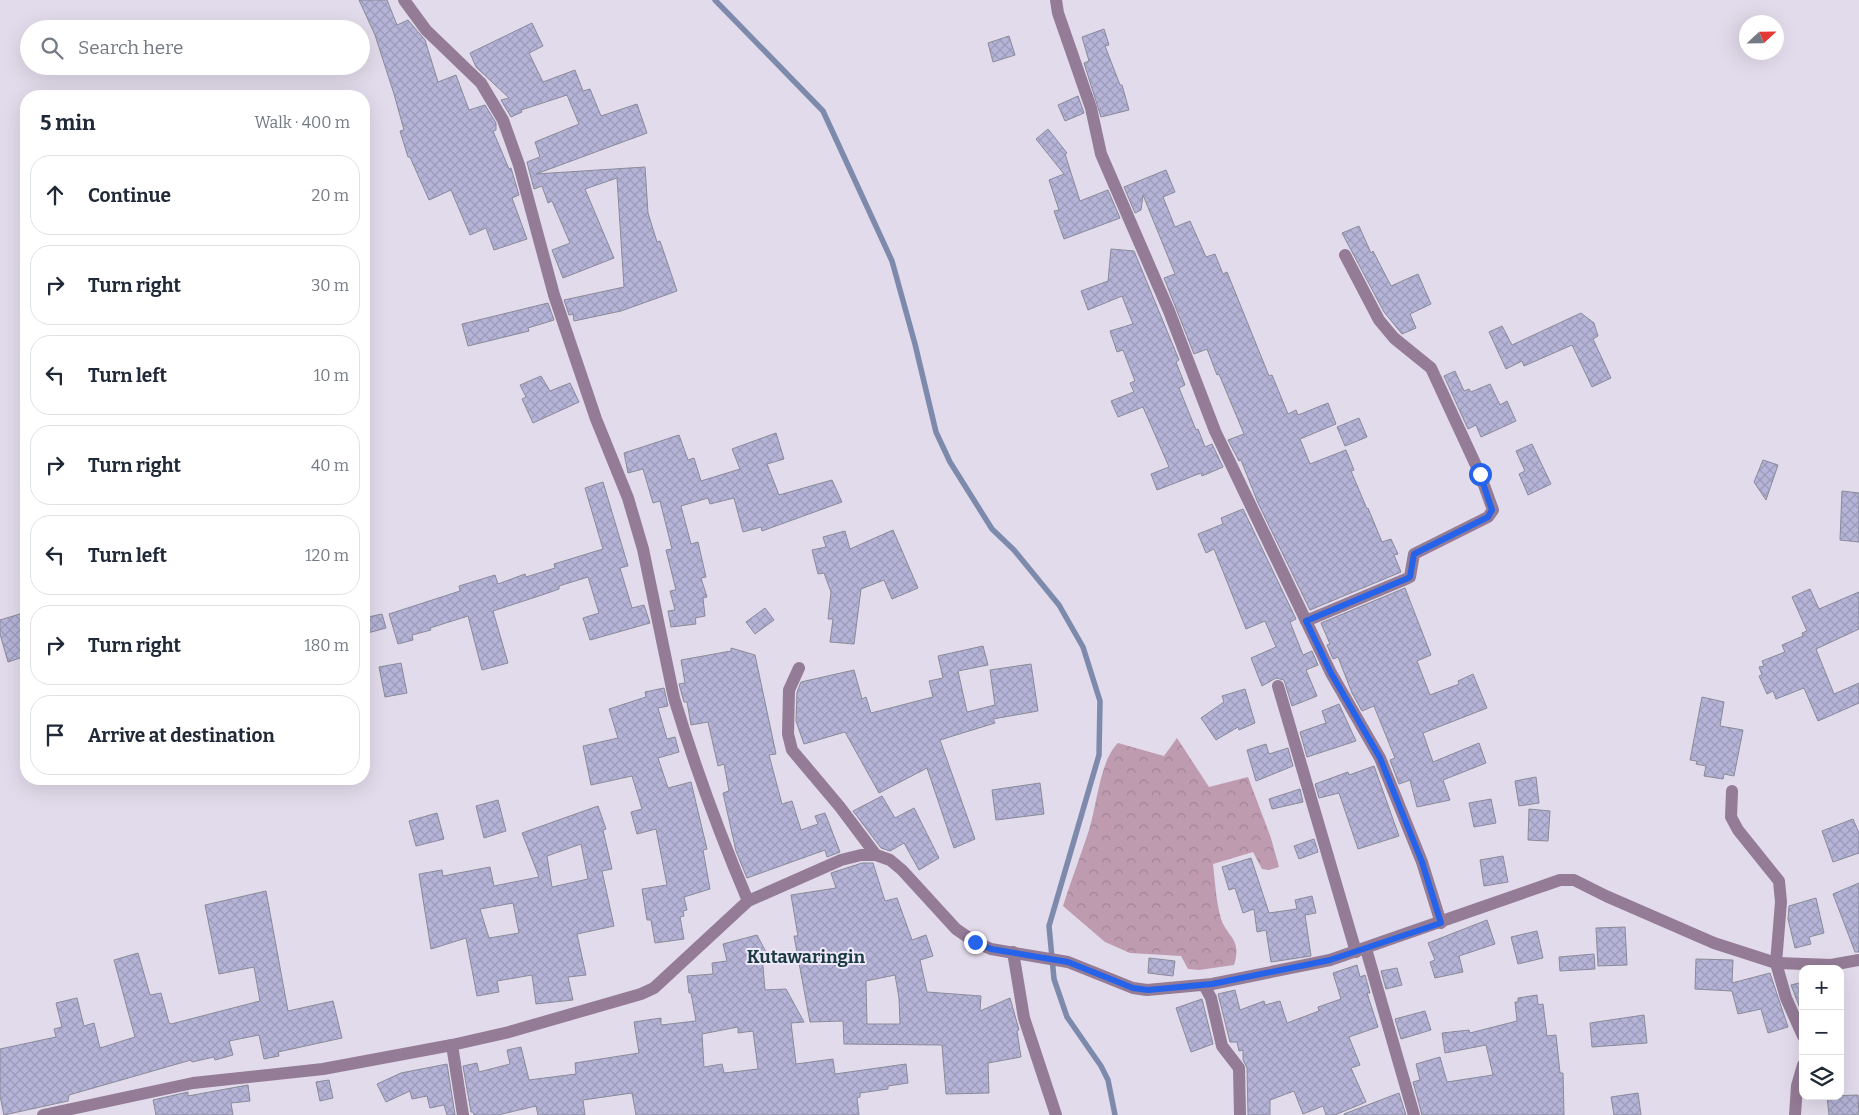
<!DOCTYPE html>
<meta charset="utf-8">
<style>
:root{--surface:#fff;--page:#f6f6f7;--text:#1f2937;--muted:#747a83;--line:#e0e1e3}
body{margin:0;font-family:Bitter,serif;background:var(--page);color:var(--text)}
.controls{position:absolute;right:15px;bottom:15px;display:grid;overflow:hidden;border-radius:10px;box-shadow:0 5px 20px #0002}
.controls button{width:45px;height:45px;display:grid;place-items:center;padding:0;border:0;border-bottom:1px solid var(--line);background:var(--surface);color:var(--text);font:25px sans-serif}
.compass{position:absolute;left:1739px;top:15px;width:45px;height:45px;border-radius:50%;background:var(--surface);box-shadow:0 5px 20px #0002;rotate:68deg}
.stop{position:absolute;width:15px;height:15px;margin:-11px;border:4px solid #2563eb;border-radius:50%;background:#fff}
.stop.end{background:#2563eb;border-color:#fff;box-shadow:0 1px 5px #0008}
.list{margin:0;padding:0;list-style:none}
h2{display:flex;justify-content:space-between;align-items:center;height:65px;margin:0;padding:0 20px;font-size:21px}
h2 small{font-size:16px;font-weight:400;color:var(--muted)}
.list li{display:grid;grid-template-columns:32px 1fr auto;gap:15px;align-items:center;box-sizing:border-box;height:80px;margin:0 10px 10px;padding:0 10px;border:1px solid var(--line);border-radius:20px}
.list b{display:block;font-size:19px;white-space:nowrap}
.list em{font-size:16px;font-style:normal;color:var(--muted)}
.icon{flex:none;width:28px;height:28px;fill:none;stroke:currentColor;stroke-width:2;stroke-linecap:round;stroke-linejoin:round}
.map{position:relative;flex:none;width:1859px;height:1115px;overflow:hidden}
.search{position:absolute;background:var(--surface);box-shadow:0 5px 20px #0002;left:20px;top:20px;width:350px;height:55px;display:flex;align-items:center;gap:12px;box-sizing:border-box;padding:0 18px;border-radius:28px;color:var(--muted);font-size:19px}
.panel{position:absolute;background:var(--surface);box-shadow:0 5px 20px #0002;left:20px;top:90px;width:350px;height:695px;border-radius:20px}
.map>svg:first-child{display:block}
</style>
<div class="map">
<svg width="1859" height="1115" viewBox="0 0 1859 1115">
<defs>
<pattern id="forest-crowns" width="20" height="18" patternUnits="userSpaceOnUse" patternTransform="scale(1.25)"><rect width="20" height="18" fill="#bf9bb0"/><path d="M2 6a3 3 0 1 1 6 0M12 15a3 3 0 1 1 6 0" fill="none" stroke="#a38496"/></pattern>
<pattern id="building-cross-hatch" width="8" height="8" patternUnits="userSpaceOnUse" patternTransform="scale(1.25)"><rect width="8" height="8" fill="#b5b4d8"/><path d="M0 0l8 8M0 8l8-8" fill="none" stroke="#9b9ab8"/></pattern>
</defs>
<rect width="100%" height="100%" fill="#e2dbeb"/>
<path fill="url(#forest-crowns)" d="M 1177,738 L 1209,787 L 1248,777 L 1271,838 L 1279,867 L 1269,870 L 1262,869 L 1253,852 L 1213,864 C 1215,881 1216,899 1220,915 C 1225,937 1243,937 1234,965 L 1199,970 L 1188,969 L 1181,956 L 1130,953 L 1105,942 L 1063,906 C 1071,880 1081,855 1089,830 C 1097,805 1100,760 1118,743 L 1164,756 Z"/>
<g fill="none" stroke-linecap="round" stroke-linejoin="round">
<polyline stroke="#7e8aab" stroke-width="5.5" points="715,0 823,111 892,261 915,344 936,432 950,462 992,529 1014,550 1059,605 1083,647 1100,701 1099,755 1049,926 1054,979 1067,1017 1101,1066 1108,1080 1115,1115"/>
</g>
<g fill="url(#building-cross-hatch)" stroke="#8a8a99" fill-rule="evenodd">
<polygon points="359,0 387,0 397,25 408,20 425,40 438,82 456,75 469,110 485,105 496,123 496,130 493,131 509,169 511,168 519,195 512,198 527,239 494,250 486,228 470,235 451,190 429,200 410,157 408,157 400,131 404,130 394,94 375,35"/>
<polygon points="532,23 543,46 529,53 543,82 575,70 583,91 590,89 601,116 637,104 647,133 536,174 645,167 648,213 657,242 660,241 677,291 621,311 574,321 573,314 569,315 564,300 624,287 617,178 585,189 614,258 563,278 552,250 570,243 552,201 548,203 542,186 534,189 527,162 540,157 535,142 579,124 567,95 521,110 522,112 511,117 501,100 509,98 476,67 470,53"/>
<polygon points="1104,29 1109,45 1105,46 1120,85 1122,85 1129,110 1101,117 1084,63 1089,61 1082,37"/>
<polygon points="1009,36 1015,55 993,62 988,43"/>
<polygon points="1078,96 1084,113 1065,121 1058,105"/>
<polygon points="1048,129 1067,153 1065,154 1080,201 1108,190 1120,218 1064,239 1054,211 1059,210 1049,180 1064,174 1036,139"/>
<polygon points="1166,170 1175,192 1163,197 1175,227 1190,221 1206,257 1215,254 1223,274 1227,272 1269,376 1272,375 1288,414 1296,410 1298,415 1328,403 1336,424 1300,439 1310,464 1346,450 1354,470 1351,471 1367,509 1368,508 1382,542 1391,539 1398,554 1394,555 1401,572 1310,610 1258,503 1241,460 1239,461 1228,440 1244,434 1219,374 1217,375 1207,349 1194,354 1164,278 1175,274 1143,195 1141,210 1135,213 1124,187"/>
<polygon points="1359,226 1371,253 1373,251 1391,286 1418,274 1431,304 1410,314 1416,328 1402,334 1384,312 1342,233"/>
<polygon points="1111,249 1134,251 1179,360 1176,362 1185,385 1179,388 1196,430 1198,429 1205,447 1212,444 1223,467 1202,476 1201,473 1157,490 1151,474 1169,467 1143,407 1118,417 1111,401 1134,392 1130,383 1135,381 1123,350 1117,352 1110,331 1133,324 1122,296 1088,310 1081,291 1108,281"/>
<polygon points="548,303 554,320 528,328 529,331 468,346 462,324"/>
<polygon points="1581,313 1594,323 1598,336 1593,339 1611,378 1592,387 1572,345 1524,366 1522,361 1506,369 1489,332 1502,326 1512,345"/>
<polygon points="1455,371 1464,391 1469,389 1471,392 1490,384 1500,405 1507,401 1516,421 1481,437 1476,425 1468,429 1444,376"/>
<polygon points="541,376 550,391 570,383 579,402 533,423 522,399 526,397 520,385"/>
<polygon points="1359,418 1367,437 1345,446 1337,427"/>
<polygon points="776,433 784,459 767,464 779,495 832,480 842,502 762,531 761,527 743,532 734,498 710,504 708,498 681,506 691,544 698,542 706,577 701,578 707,597 703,598 705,616 695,618 696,624 671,627 668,611 675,610 670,591 676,590 666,550 672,549 660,501 653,503 643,469 628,473 624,453 679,435 688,460 694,458 701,481 740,469 732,449"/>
<polygon points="1532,444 1551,484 1528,495 1519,474 1525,471 1516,451"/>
<polygon points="1763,460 1778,465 1766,500 1754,482"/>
<polygon points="603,482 628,566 620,568 632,608 644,605 650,623 590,640 583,618 599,613 588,577 559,586 559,589 545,594 493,611 508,663 482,670 468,616 430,628 431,630 412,635 413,640 398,644 389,614 460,591 459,586 495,575 498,584 525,574 526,577 555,568 554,564 603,549 585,488"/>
<polygon points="1842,491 1859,493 1859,542 1840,540"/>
<polygon points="1243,509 1296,619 1290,622 1303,655 1312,651 1318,665 1306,670 1317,696 1292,706 1284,680 1276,678 1262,686 1251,658 1276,647 1265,621 1246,629 1214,549 1206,553 1198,534 1223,524 1221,518"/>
<polygon points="893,530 918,588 892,599 884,580 861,589 854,644 830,642 833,619 828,619 831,592 824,573 818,574 812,550 826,547 823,537 845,531 850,549"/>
<polygon points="1405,588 1431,655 1417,661 1430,695 1459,684 1458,681 1473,674 1487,708 1423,733 1433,762 1479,743 1486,763 1443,780 1450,800 1417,807 1410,780 1399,784 1390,760 1395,758 1374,706 1362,711 1352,693 1338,657 1333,659 1327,645 1330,644 1321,623"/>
<polygon points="1810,589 1819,609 1859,592 1859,629 1816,649 1834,694 1859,683 1859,703 1818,721 1804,688 1776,699 1773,691 1767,694 1759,676 1762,675 1759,667 1764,666 1762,661 1785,652 1782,645 1803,636 1802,633 1807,631 1792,597"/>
<polygon points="765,608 774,620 755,634 746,622"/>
<polygon points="23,613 26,625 26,656 8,662 0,634 0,620"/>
<polygon points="382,614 386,628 364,634 364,618"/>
<polygon points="983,646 988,665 958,671 967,712 995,705 990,670 1031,664 1038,711 993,719 995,723 940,740 975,839 954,848 927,768 879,793 845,732 804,744 796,721 797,692 801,682 854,670 862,699 866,697 871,713 933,697 929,681 943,678 938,656"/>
<polygon points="731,648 755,655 776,754 769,755 782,804 792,801 801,830 818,824 815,816 825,813 840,852 827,857 825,850 747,878 736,851 723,793 729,791 724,764 718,766 708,722 691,725 687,702 684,702 679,684 685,683 681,660 731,651"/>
<polygon points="401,663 407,693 385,697 379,667"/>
<polygon points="664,688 668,706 658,708 667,739 675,737 679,752 658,758 668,788 691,782 707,849 703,850 710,889 684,897 687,910 683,911 684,916 680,917 684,939 655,943 651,920 647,920 642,889 667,885 656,829 637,834 631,812 642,809 632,776 591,785 583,746 618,738 609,709 646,697 645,692"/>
<polygon points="1245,689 1255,723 1239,730 1238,727 1216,740 1201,718 1224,702 1222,696"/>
<polygon points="1702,697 1724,702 1720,726 1743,730 1734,776 1724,774 1723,779 1704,776 1706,766 1696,764 1697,761 1690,760"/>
<polygon points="1339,704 1356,741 1307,757 1300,732 1326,723 1322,711"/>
<polygon points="1266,744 1269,754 1288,748 1293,766 1256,781 1247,750"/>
<polygon points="1374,766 1399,836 1358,849 1339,793 1319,798 1315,784 1348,772 1349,775"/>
<polygon points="1536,777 1539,803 1519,806 1515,781"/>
<polygon points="1040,783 1044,814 996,820 992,790"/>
<polygon points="1300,789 1303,802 1272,809 1269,799"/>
<polygon points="882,796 895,818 914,808 939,858 919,870 904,843 890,851 881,848 853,811"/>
<polygon points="1491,799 1496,823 1474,827 1469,803"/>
<polygon points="498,800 506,831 484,838 476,806"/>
<path d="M 598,806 L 606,829 L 603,830 L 612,869 L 602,871 L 614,926 L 577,934 L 586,975 L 568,977 L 573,1000 L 536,1004 L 532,975 L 497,981 L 499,992 L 477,996 L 466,938 L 431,949 L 419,874 L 442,870 L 443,876 L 490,867 L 494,886 L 539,877 L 522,833 ZM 581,844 L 588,879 L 552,887 L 547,856 ZM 513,903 L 519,933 L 489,938 L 480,909 Z"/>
<polygon points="1529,809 1550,811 1548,841 1528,840"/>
<polygon points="437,813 444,839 416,846 409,821"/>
<polygon points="1853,819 1859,833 1859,853 1833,862 1822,831"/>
<polygon points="1314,839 1318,852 1299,859 1294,846"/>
<polygon points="1503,856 1508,882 1484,886 1480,860"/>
<polygon points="1251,858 1269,913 1297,909 1295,900 1312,896 1316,913 1305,915 1311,956 1271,962 1266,930 1257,932 1254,909 1243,913 1235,888 1229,890 1222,867"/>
<path d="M 862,863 L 873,863 L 885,901 L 897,898 L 912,940 L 926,935 L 933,956 L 920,960 L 927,992 L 981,996 L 980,1011 L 1010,998 L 1019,1030 L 1017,1031 L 1021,1057 L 988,1063 L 989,1093 L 946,1094 L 942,1045 L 844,1044 L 843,1021 L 810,1022 L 794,936 L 798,936 L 791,895 L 836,888 L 831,873 ZM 895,975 L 899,998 L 900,1024 L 867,1024 L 866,981 Z"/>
<polygon points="1859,883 1859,952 1855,952 1833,894"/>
<polygon points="266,891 288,1011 333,1001 342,1038 278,1052 279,1056 264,1059 259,1035 229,1041 233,1055 215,1060 214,1057 192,1062 191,1060 69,1095 68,1101 4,1115 0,1096 0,1049 56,1037 54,1029 62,1027 56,1003 77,998 84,1026 94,1023 100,1048 135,1037 114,960 138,953 150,995 161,993 169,1023 171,1024 260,1001 254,967 219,974 205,905"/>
<polygon points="1816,898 1824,933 1809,937 1811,944 1795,948 1788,919 1789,906"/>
<polygon points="1487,920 1495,944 1459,956 1463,972 1435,978 1430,962 1435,960 1428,943"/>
<polygon points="1625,927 1627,965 1598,966 1596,928"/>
<polygon points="1537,931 1543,958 1518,964 1511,937"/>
<path d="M 757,935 L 766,952 L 762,955 L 765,990 L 786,989 L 804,1022 L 791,1023 L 796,1064 L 833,1059 L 835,1074 L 906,1064 L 908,1083 L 888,1086 L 888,1089 L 860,1093 L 860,1097 L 857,1098 L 859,1115 L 636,1115 L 632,1093 L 583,1100 L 585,1115 L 538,1115 L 536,1106 L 498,1115 L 474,1115 L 473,1112 L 471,1112 L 463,1066 L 477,1063 L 479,1072 L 510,1064 L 507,1050 L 521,1047 L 529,1080 L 576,1074 L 575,1063 L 639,1053 L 634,1022 L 661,1018 L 661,1025 L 696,1021 L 691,993 L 689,993 L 687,976 L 713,974 L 712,963 L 727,961 L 723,944 ZM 738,1027 L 738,1033 L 753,1031 L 758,1069 L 724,1073 L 722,1064 L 704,1067 L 702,1034 Z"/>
<polygon points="1594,954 1595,969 1560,971 1559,957"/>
<polygon points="1149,958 1175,961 1173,976 1148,973"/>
<polygon points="1696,959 1733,960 1732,983 1770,973 1788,1027 1768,1033 1761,1009 1738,1014 1732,991 1695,989"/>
<polygon points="1357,965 1360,977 1365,975 1370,993 1367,993 1378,1027 1349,1037 1360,1065 1351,1068 1366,1102 1335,1115 1326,1115 1323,1106 1303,1114 1294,1091 1270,1100 1270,1115 1248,1115 1247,1068 1243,1060 1243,1050 1239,1051 1237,1042 1230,1042 1218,994 1235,990 1240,1010 1264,1001 1265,1005 1280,1001 1287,1023 1319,1011 1318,1007 1341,999 1333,973"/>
<polygon points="1397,968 1402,985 1386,989 1381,971"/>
<polygon points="1803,982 1803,1016 1791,985"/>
<polygon points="1537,995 1538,1005 1543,1004 1547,1036 1556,1035 1560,1073 1563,1073 1564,1115 1422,1115 1413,1082 1420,1080 1416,1064 1440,1057 1447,1082 1493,1075 1486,1045 1445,1053 1442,1033 1469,1030 1470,1033 1517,1021 1515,1002 1518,1002 1518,998"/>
<polygon points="1202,999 1213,1044 1191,1052 1176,1008"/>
<polygon points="1425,1011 1431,1030 1401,1039 1395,1019"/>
<polygon points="1644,1015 1647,1043 1592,1047 1590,1023"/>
<polygon points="447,1064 455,1115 447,1115 444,1105 430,1108 427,1096 412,1099 410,1091 386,1102 377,1084 401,1073"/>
<polygon points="329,1080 333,1098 320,1101 316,1082"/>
<polygon points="248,1085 250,1101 231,1103 233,1115 156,1115 153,1100 188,1092 188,1096"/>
<polygon points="1399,1093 1406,1115 1344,1115 1344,1114"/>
<polygon points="1638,1093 1641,1115 1614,1115 1611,1097"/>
<polygon points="1858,1095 1859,1115 1829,1115 1827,1096"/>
</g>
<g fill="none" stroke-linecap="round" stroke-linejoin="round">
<g stroke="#947b96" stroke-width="12">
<path d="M 404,0 L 426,30 L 481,83 L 503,120 L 519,165 L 554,295 L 596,419 L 628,498 L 643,549 L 674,698 C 695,767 720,835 748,901"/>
<polyline points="1056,0 1058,13 1091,108 1101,154 1169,311 1215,431 1331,673 1380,758 1422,862 1441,923"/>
<polyline points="1306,621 1406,579 1410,577 1414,554 1488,517 1493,510 1480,474 1431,368 1394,338 1379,320 1345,255"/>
<polyline points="799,668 789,690 788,734 792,750 840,807 876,855"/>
<polyline points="1278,686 1356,952"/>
<polyline points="1732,791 1731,817 1738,830 1779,881 1781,902 1776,963 1786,998 1803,1036"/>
<polyline points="1366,949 1414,1115"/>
<polyline points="1013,952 1024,1018 1056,1115"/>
<polyline points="1204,985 1211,998 1222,1046 1239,1068 1240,1115"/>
<polyline points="452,1045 463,1115"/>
<polyline points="43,1115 193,1083 323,1069 452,1045 509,1032 641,994 654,988 748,901 841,860 861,855 876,855 890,860 902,870 956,929 975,942 991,949 1068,962 1133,988 1147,990 1212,984 1330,960 1560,880 1574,880 1606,896 1714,943 1776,963 1831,965 1859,960"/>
<polyline points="1795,1115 1797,1086 1803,1065"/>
</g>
</g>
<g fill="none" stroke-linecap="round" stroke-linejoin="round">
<polyline stroke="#2563eb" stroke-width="6" points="975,942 991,949 1068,962 1133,988 1148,990 1212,984 1330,960 1441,923 1422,862 1380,758 1331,673 1306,621 1406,579 1410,577 1414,554 1488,517 1492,510 1480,474"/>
</g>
<g text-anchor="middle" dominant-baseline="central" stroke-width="4" stroke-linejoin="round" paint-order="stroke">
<g font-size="18" font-weight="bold" fill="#1b3b42" stroke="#efe8f8">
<text x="806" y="957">Kutawaringin</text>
</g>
</g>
</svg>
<div class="controls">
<button>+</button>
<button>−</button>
<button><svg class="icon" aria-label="layers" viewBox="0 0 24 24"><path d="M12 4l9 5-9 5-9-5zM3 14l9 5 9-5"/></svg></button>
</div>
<svg class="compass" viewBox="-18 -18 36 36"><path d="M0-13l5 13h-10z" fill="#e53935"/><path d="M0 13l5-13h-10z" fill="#747a83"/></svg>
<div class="stop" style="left:1480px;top:474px"></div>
<div class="stop end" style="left:975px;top:942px"></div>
<div class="search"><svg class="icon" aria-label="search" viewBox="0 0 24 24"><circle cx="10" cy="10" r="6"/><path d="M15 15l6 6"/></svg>Search here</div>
<section class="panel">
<h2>5 min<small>Walk · 400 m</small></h2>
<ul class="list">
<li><svg class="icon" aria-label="ahead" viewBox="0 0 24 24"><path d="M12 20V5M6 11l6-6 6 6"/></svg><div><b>Continue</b></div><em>20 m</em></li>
<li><svg class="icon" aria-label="right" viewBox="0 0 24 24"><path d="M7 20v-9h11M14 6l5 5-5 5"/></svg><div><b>Turn right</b></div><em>30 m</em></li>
<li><svg class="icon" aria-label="left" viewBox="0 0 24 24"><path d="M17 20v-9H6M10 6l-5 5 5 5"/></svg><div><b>Turn left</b></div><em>10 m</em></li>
<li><svg class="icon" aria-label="right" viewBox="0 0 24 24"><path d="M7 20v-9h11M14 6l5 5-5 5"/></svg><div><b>Turn right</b></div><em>40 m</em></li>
<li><svg class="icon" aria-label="left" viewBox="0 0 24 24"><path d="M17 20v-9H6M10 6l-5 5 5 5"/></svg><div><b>Turn left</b></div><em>120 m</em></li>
<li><svg class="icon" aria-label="right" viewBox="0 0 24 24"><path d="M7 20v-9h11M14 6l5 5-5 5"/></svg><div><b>Turn right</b></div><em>180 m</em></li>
<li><svg class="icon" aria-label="arrive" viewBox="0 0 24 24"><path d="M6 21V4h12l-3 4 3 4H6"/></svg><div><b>Arrive at destination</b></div></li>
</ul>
</section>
</div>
